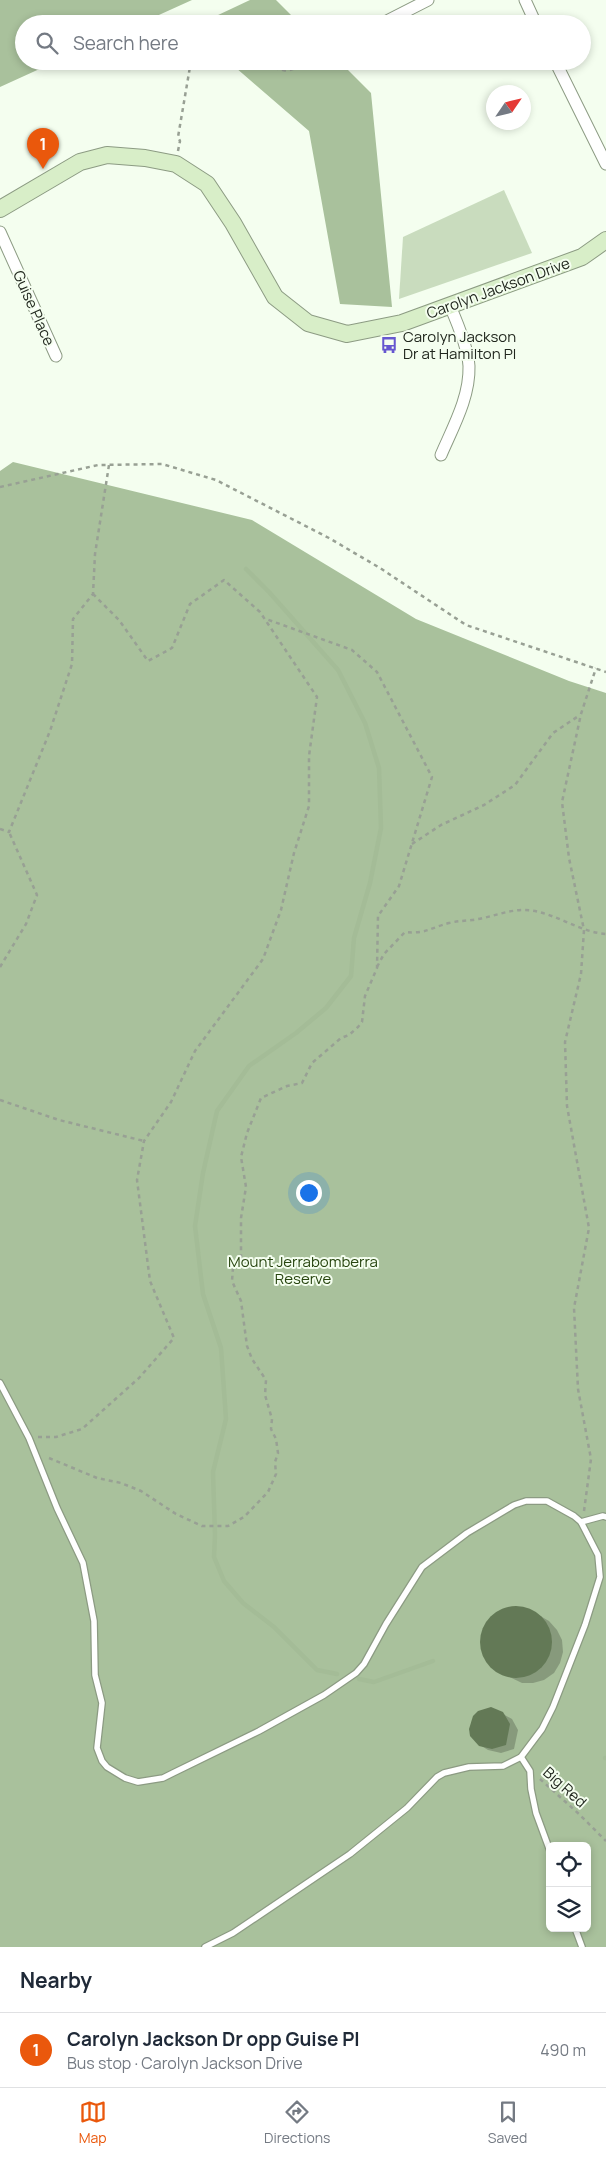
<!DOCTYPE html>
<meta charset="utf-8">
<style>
:root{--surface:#fff;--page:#f6f6f7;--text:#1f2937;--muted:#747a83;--line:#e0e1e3;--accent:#ea580c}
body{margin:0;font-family:Manrope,sans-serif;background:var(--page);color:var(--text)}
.controls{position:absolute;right:15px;bottom:15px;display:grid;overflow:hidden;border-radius:8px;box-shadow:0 2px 8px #0003}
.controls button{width:45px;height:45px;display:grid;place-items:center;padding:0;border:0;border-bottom:1px solid var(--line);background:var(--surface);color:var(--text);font:25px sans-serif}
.compass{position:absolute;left:486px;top:85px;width:45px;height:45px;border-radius:50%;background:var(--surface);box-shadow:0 2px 8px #0003;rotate:55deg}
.you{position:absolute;left:308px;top:1192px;width:18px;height:18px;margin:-12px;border:4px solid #fff;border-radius:50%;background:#1a73e8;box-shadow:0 0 0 8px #1a73e833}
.badge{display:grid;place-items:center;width:32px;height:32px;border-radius:50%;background:var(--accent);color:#fff;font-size:16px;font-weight:700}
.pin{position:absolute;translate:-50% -41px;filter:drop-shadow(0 1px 2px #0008)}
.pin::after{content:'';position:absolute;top:26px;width:18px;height:15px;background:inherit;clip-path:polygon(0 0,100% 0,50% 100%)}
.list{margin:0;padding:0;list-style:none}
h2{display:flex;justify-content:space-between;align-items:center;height:65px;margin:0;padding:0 20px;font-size:21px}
h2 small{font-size:16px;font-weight:400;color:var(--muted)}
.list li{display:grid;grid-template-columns:32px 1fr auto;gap:15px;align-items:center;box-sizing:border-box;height:75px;padding:0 20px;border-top:1px solid var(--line)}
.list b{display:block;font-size:19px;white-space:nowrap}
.list p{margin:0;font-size:16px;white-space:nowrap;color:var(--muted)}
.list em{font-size:16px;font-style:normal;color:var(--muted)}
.icon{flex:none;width:28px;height:28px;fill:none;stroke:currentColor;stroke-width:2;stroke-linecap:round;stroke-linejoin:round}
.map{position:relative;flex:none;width:606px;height:1947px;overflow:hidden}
.search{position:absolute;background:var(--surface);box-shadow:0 2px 8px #0003;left:15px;right:15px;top:15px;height:55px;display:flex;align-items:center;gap:12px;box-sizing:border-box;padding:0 18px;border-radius:28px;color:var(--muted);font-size:19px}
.sheet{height:140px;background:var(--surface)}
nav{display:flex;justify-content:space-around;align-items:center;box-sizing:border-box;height:70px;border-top:1px solid var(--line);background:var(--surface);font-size:14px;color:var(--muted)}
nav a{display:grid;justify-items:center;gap:2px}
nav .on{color:var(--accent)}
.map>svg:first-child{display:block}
</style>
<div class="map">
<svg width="606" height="1947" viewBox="0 0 606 1947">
<rect width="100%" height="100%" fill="#f4feef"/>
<polygon fill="#c9dcbe" points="504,190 532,253 399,299 403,237"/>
<g fill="#a9c19c" fill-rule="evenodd">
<polygon points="0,0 192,0 139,24 24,24 24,61 57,61 0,87"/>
<polygon points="250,0 276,0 300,24 199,24"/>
<polygon points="228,61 339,61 371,93 392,307 340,304 309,131"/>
<path d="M 13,462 L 252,520 L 416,619 L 569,681 L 606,693 L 606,1947 L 0,1947 L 0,471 ZM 550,1846 L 587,1846 L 587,1928 L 550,1928 Z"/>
</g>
<g fill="#0003">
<polygon points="518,1607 528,1609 549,1621 557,1630 562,1640 563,1652 560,1663 554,1673 544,1680 533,1683 522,1683 499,1672 490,1665 482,1646 482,1636 491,1618 499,1612"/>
<polygon points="503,1714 512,1719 518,1730 514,1749 501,1753 488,1750 480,1745"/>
</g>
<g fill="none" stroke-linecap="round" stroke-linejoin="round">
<g stroke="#a4bc97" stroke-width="4.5">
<polyline points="246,569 269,592 338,670 365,723 379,768 381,828 370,883 354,938 351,976 326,1008 296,1033 249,1066 217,1111 203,1173 195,1226 203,1294 221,1348 226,1419 213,1472 215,1535 214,1557 224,1581 243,1603 274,1627 317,1670 337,1674"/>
<polyline points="359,1679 374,1682 433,1661"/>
<polyline points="605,1758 606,1758"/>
</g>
</g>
<g fill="#637956">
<circle cx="516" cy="1642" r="36"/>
<polygon points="491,1707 503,1712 510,1724 506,1745 492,1749 479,1746 470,1736 469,1729 473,1716 478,1711"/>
</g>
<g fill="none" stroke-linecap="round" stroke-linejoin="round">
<g stroke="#8c9b83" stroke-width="8">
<g id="lane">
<polyline points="0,1383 29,1438 57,1508 83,1563 94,1621 95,1675 102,1703 97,1748 102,1761 107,1767 125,1778 138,1782 163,1778 173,1773 259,1731 324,1695 356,1673 364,1664 386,1624 422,1567 467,1533 514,1505 526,1501 547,1501 574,1516 581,1522 598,1555 600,1577 585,1625 553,1707 542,1729 521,1757 503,1766 469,1767 444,1773 437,1777 407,1808 350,1854 233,1933 205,1947"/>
<polyline points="581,1522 603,1516 606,1517"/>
<polyline points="521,1757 530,1771 531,1789 536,1813 550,1851"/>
<polyline points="575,1928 582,1947"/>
</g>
</g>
<g stroke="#8c9b83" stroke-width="13">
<g id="street">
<polyline points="525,0 536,24"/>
<polyline points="381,24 428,0"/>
<polyline points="555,61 606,164"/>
<polyline points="0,232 56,356"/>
<path d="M 441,455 C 453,427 470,397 469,366 C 468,348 457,322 450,306"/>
</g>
</g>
<g stroke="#8c9b83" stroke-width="18">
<polyline id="secondary" points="0,209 80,162 107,155 145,158 176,164 207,184 233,223 275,297 308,323 347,334 402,323 582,257 606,240"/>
</g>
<g stroke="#98a094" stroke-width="2.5" stroke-dasharray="4 4" stroke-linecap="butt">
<polyline points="243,61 287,71 308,64 310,61"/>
<polyline points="178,151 180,141 178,137 191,61"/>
<polyline points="0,487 98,465 162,464 216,480 329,538 380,568 466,625 606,672"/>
<polyline points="0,829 9,832 50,731 72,664 73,619 93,594 95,554 109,465"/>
<polyline points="412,844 441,825 484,805 515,785 553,733 580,715"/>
<polyline points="0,967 26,924 37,895 9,832"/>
<path d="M 377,967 L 384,954 L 405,932 C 426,934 430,928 449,923 C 457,921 464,921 472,920 C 489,918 504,911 521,910 C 551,909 577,932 606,934"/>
<polyline points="0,1100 59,1120 144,1141"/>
<polyline points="38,1437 56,1437 82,1429 139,1378 174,1338 150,1281 137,1180 144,1141 171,1102 195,1051 263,959 281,910 294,853 309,806 309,756 317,697 260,612 224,580 190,604 172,648 148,661 119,620 93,594"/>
<polyline points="49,1458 97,1478 121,1483 141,1491 176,1514 202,1526 228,1526 244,1517 268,1492 276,1474 275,1462 278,1453 276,1439 271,1429 272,1419 265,1395 266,1380 252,1359 247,1346 241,1301 232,1281 233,1268 241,1257 241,1218 246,1187 241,1157 247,1133 261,1098 287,1086 302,1083 312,1063 341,1038 349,1035 358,1027 362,1022 365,996 377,968 378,916 399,886 432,777 377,672 352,650 266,619"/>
<polyline points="584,1511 591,1459 578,1389 574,1308 589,1228 567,1106 565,1042 581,974 584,930 569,858 562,802 581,714 596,668"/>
<polyline points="540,1779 579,1814 606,1841"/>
</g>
<use href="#lane" stroke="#fff" stroke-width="5.5"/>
<use href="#street" stroke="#fff" stroke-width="11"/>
<use href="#secondary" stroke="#d8eec8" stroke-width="16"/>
</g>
<defs>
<g id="bus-bare" transform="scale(1.35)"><path d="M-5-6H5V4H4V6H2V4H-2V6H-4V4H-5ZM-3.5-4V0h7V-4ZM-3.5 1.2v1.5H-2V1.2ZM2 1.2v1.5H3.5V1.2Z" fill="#6657d0" stroke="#f4feef" stroke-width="2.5" paint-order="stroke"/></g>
</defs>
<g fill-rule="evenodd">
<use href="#bus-bare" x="389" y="345"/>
</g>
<g text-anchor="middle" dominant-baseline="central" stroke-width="4" stroke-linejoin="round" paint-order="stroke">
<g font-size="15" fill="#21271e" stroke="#f4feef">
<text transform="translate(498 288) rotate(-20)">Carolyn Jackson Drive</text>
<text transform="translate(34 308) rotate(66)">Guise Place</text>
<text transform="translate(565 1787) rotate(42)">Big Red</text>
</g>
<g font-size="15" fill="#21271e" stroke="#f4feef" text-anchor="start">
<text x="403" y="336">Carolyn Jackson<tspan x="403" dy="17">Dr at Hamilton Pl</tspan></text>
</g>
<g font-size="15" fill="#27450f" stroke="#f4feef">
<text x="303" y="1261">Mount Jerrabomberra<tspan x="303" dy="17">Reserve</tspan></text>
</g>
</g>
</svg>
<div class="controls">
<button><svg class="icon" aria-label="locate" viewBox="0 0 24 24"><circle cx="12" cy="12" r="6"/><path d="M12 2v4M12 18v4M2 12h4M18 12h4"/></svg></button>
<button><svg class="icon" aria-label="layers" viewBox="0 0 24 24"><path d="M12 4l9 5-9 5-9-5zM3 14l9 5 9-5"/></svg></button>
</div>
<svg class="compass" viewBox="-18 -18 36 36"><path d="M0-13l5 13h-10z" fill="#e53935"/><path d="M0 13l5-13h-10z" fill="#747a83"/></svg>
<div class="you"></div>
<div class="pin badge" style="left:43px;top:169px">1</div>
<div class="search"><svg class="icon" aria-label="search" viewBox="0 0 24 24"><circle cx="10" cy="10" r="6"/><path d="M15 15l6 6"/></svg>Search here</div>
</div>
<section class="sheet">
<h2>Nearby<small></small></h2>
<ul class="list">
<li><span class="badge">1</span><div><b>Carolyn Jackson Dr opp Guise Pl</b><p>Bus stop · Carolyn Jackson Drive</p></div><em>490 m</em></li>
</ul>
</section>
<nav>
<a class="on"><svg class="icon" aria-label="map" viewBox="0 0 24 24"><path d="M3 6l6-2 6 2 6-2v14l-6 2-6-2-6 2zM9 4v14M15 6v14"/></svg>Map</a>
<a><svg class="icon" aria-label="directions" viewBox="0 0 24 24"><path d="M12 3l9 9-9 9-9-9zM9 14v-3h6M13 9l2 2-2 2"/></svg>Directions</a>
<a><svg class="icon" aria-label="saved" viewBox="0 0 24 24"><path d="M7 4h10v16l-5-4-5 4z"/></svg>Saved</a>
</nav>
